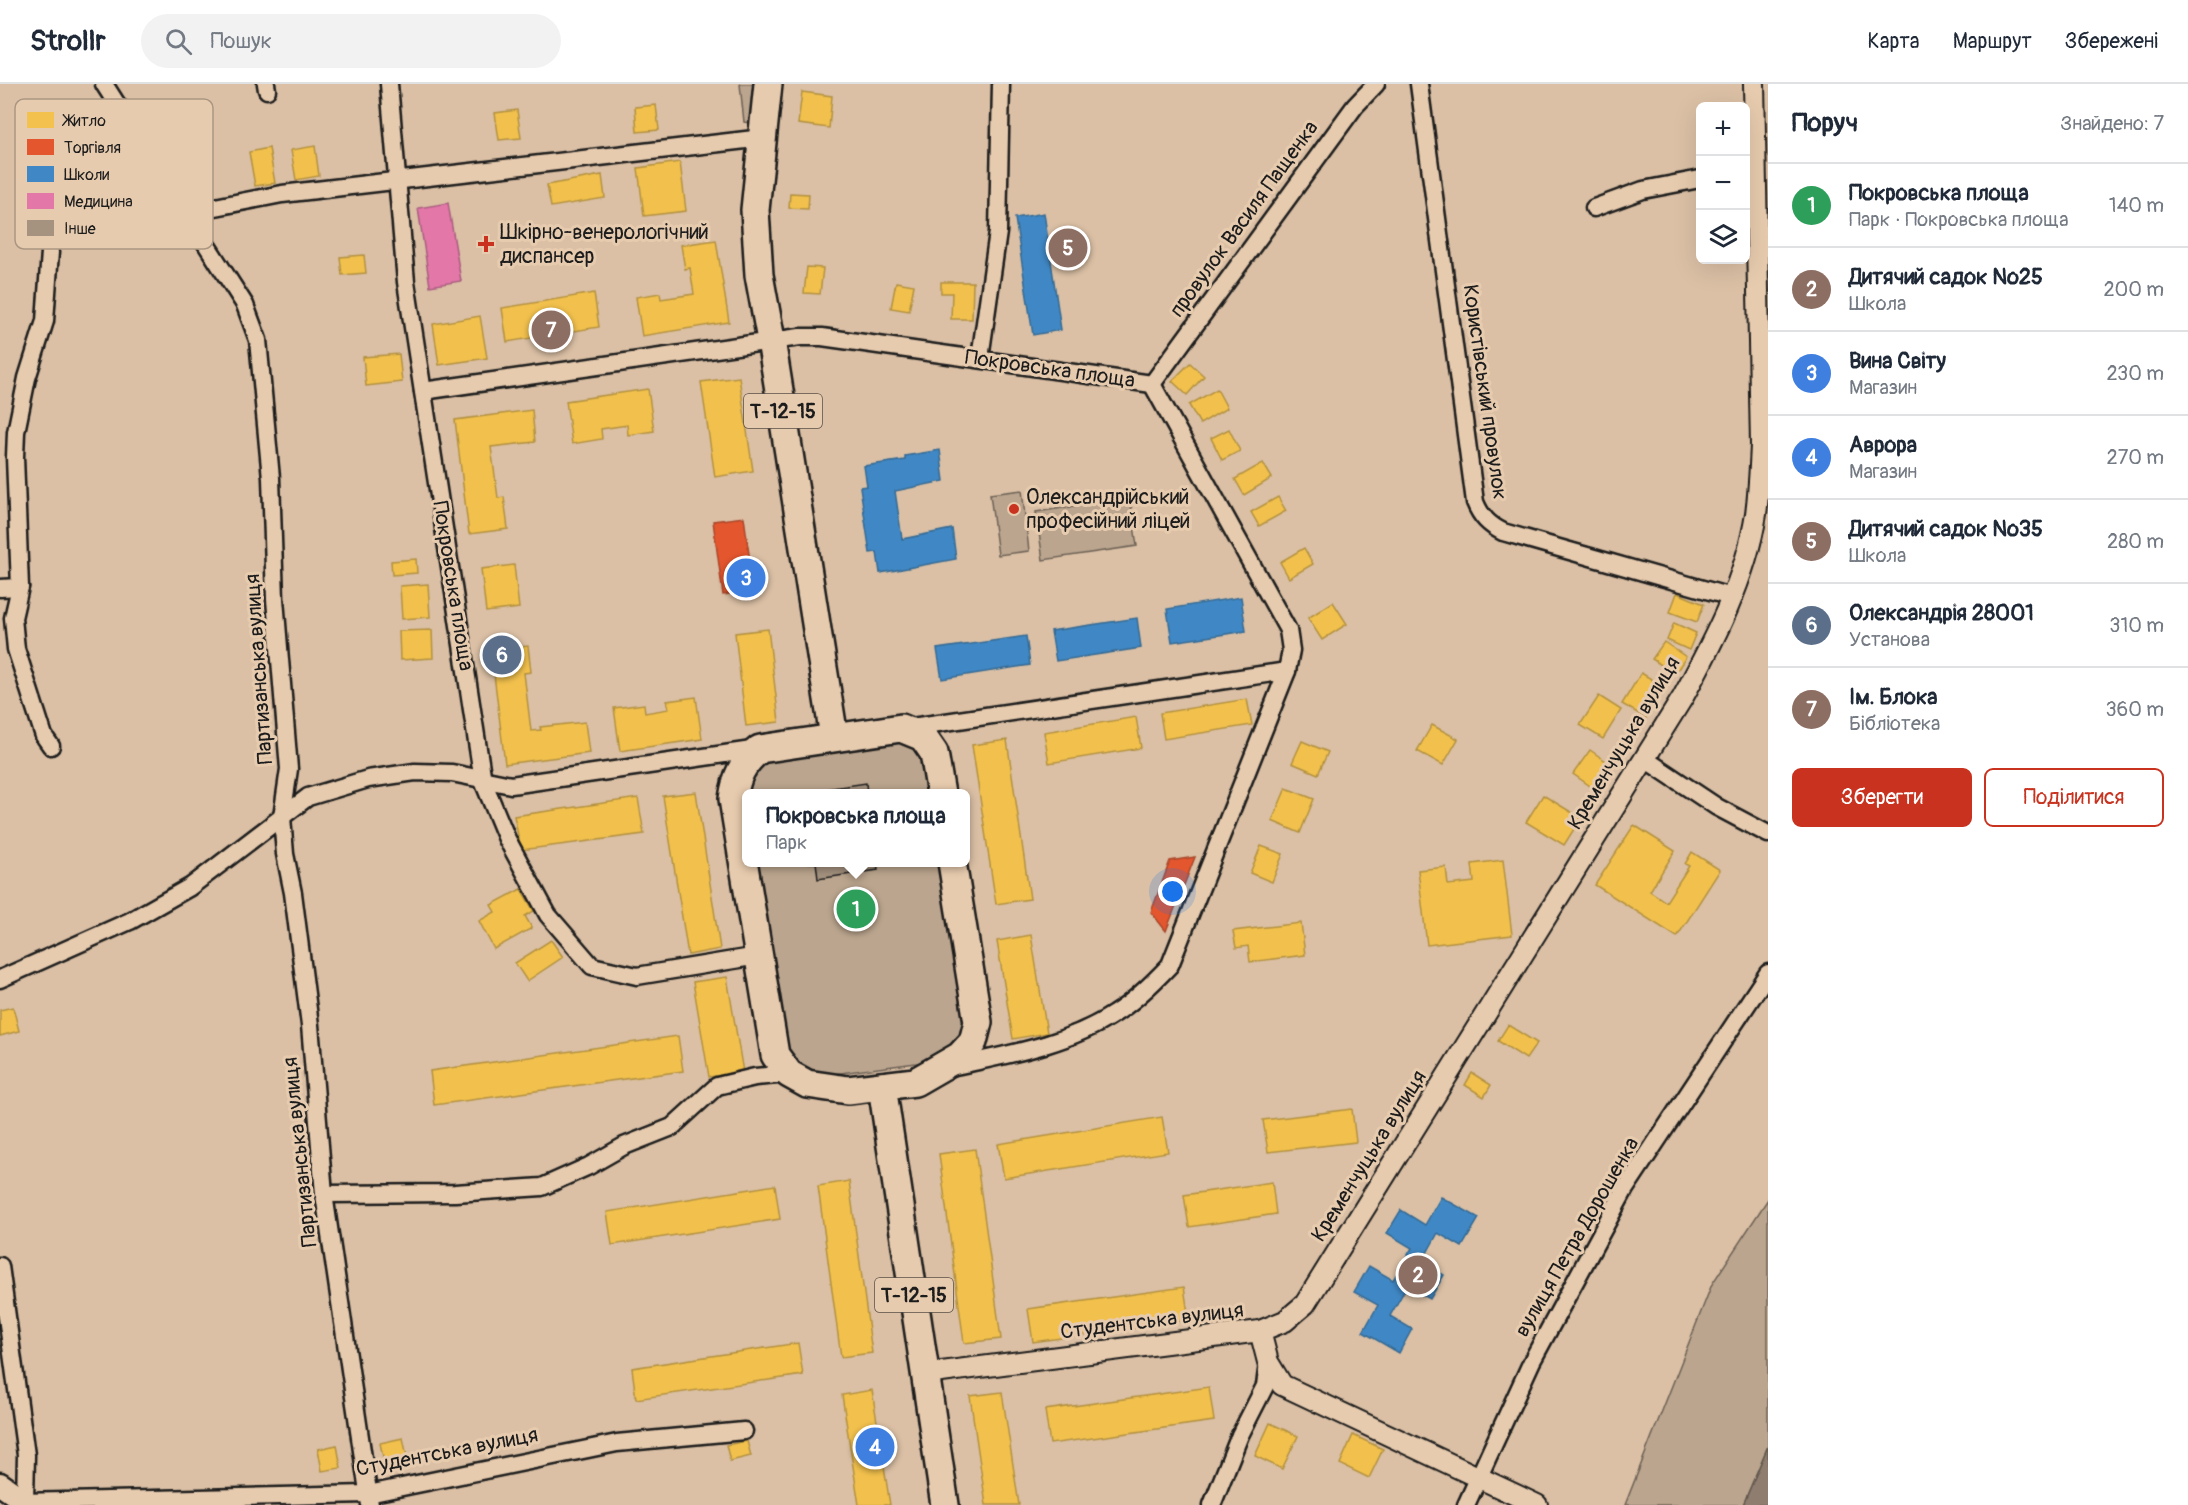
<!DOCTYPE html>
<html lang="uk">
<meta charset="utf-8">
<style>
:root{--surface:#fff;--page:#f2f2f3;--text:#1f2937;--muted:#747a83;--line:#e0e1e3;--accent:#c8321e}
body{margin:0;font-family:Pangolin,sans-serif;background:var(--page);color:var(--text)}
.controls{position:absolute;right:18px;top:18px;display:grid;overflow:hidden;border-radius:9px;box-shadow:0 6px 24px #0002}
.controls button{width:54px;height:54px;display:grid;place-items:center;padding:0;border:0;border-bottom:2px solid var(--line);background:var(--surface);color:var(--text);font:30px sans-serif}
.you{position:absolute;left:1173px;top:808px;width:21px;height:21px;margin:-15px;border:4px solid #fff;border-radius:50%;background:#1a73e8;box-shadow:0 0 0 9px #1a73e833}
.badge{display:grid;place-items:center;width:39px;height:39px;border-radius:50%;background:var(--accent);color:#fff;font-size:20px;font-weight:700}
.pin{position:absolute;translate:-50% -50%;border:3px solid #fff;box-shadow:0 2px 6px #0006}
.popup{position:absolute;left:742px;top:705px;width:228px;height:78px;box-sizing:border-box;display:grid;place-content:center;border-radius:9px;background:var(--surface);filter:drop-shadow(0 2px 4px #0005);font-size:20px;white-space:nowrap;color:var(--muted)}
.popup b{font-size:22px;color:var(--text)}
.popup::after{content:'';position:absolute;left:50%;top:100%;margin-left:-12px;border:12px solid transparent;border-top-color:var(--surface)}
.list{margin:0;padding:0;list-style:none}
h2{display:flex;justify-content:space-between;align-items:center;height:78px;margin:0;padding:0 24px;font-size:26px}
h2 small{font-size:20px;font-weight:400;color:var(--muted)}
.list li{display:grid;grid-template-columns:39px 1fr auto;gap:18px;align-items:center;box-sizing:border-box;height:84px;padding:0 24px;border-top:2px solid var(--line)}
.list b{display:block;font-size:22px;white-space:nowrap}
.list p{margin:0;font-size:20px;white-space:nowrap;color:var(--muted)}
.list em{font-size:20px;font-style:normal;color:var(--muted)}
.actions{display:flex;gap:12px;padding:18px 24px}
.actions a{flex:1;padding:14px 0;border:2px solid var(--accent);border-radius:9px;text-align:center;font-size:21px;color:var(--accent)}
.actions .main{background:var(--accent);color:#fff}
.icon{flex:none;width:33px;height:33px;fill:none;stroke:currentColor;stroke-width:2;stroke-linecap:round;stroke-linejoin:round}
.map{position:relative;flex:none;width:1768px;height:1421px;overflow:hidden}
header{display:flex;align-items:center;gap:36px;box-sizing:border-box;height:84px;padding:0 30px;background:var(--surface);border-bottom:2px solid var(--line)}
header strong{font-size:28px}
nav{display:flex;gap:33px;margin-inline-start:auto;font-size:21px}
.search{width:420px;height:54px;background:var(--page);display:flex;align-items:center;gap:15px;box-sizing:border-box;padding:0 21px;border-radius:33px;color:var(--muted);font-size:22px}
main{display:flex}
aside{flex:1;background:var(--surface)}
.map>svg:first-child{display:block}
</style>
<header>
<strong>Strollr</strong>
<div class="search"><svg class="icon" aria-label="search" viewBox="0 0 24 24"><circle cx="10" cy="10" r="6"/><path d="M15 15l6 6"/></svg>Пошук</div>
<nav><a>Карта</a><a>Маршрут</a><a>Збережені</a></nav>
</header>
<main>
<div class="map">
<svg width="1768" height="1421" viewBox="0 0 1768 1421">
<rect width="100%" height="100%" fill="#dbc0a5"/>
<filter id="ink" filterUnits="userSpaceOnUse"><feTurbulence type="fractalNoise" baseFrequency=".0167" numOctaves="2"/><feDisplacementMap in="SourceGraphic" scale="12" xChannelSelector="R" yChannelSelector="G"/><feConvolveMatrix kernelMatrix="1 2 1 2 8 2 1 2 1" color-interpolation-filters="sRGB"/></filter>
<g filter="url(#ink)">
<g fill="#bba58e" stroke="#6c6055" stroke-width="1.5">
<polygon points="740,0 758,0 754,29 749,39 744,38"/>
<polygon points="1022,406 1029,467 998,471 990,410"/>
<polygon points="1130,414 1137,462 1043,476 1036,428"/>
<path d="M 894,652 C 924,668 928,676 934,709 L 746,710 L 741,715 L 749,689 L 767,671 Z"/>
<polygon points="751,779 946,779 972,936 959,964 939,976 810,993 791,985"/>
<polygon points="1768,1115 1768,1362 1743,1421 1625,1421 1712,1200"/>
</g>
<polygon fill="#8f7e6f" stroke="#61574e" stroke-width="1.5" points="1768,1362 1768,1421 1743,1421"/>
<g fill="#f2c14e" stroke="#b2903f" stroke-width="1.5">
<polygon points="802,8 832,12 829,44 798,40"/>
<polygon points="656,21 659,46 637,48 635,23"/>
<polygon points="517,26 521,54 499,56 495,29"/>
<polygon points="315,62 319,92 296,96 291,66"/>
<polygon points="269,64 275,99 255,102 249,68"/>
<polygon points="680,78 686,127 644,132 638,84"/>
<polygon points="602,91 605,114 551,123 547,101"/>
<polygon points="790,109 809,110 808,125 789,124"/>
<polygon points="716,156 729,238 642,252 636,213 660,209 661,215 694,210 690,184 685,185 681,161"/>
<polygon points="364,171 366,189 342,191 340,173"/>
<polygon points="807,183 823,184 820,210 804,209"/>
<polygon points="896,198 914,201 909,227 891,224"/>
<polygon points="941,198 973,198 972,235 951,235 952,209 941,209"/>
<polygon points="594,209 599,243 507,258 502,224"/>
<polygon points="480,232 487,274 439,281 433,240"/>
<polygon points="399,270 402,298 366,302 363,273"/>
<polygon points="1190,279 1204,292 1187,311 1172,297"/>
<polygon points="739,293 753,387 715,393 701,298"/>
<polygon points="648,305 654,347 628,351 627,341 601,345 602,355 572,360 566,317"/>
<polygon points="1217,305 1227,324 1200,340 1189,321"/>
<polygon points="532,326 535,358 491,363 498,414 504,413 508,445 469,450 455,336"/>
<polygon points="1229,345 1240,367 1222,376 1211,354"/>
<polygon points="1263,379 1272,394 1244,411 1235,395"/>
<polygon points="1278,413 1286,427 1259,442 1251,428"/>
<polygon points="1304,464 1313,480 1289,494 1280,478"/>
<polygon points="416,475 417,489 392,491 391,477"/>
<polygon points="514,481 519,524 486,528 481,485"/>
<polygon points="428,500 430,533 402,535 400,502"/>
<polygon points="1677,509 1704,520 1697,538 1670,528"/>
<polygon points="1333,518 1347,540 1322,556 1308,534"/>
<polygon points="1674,539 1696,549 1689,566 1667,556"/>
<polygon points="768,545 779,638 746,642 735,549"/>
<polygon points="432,546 433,574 400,576 399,547"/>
<polygon points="1664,558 1686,573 1675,590 1652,575"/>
<polygon points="528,562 531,588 524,589 531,647 541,646 540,643 585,638 589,669 505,680 491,566"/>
<polygon points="1641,589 1665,603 1646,634 1622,620"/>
<polygon points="1599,612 1621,626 1603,655 1580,641"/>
<polygon points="696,613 702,655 620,667 614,624 644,620 645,629 669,625 667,617"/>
<polygon points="1247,615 1252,641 1164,655 1160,629"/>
<polygon points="1136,633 1141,664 1049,679 1044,648"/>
<polygon points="1432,641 1458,655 1443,681 1417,667"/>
<polygon points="1007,656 1030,815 996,820 972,661"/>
<polygon points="1302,657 1328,668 1318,690 1292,679"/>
<polygon points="1590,666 1613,682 1596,706 1573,690"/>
<polygon points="1286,704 1314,715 1300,749 1272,737"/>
<polygon points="696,708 720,865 688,871 663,712"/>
<polygon points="1543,711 1581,734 1564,761 1526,738"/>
<polygon points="638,714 644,750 521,766 514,732"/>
<polygon points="1634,741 1675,767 1650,807 1666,818 1689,782 1685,780 1692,768 1720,786 1677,853 1595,801"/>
<polygon points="1261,762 1283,770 1272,798 1250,789"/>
<polygon points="1503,776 1512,851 1427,861 1418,786 1446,783 1448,801 1474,798 1472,780"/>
<polygon points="521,805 534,827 525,832 532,844 494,865 479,837 495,828 491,821"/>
<polygon points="1301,839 1305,871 1250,878 1248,862 1236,864 1233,847"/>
<polygon points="1031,851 1047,949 1013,955 997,857"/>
<polygon points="551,856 563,873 527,897 515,879"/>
<polygon points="727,893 743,988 709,993 693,898"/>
<polygon points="13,923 19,947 0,952 0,926"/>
<polygon points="1508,941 1537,959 1526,975 1498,957"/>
<polygon points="678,952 683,987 434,1021 430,987"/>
<polygon points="1472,989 1491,1001 1484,1013 1465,1001"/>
<polygon points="1352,1025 1356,1058 1268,1068 1263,1036"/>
<polygon points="1162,1033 1168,1068 1004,1094 998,1060"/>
<polygon points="975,1065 1001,1255 964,1259 939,1070"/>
<polygon points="849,1097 872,1269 841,1273 818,1102"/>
<polygon points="1272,1098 1276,1130 1189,1143 1184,1111"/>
<polygon points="775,1101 780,1135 612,1161 607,1128"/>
<polygon points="1184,1203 1189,1236 1033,1258 1028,1225"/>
<polygon points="798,1259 803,1291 636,1315 632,1284"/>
<polygon points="1209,1303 1214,1337 1050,1360 1045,1326"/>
<polygon points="872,1306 890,1421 859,1421 842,1311"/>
<polygon points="1002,1308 1019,1421 986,1421 970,1312"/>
<polygon points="1270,1339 1298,1352 1282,1385 1255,1372"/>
<polygon points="1353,1351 1383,1365 1369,1394 1340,1380"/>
<polygon points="403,1354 409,1382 386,1387 380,1359"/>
<polygon points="747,1357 751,1372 730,1377 726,1361"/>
<polygon points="337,1361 341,1384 322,1387 318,1365"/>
</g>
<g fill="#e4572e" stroke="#a84529" stroke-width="1.5">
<polygon points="744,433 754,507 723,511 713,437"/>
<polygon points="1195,773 1166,847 1151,828 1170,777"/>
</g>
<g fill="#3f88c5" stroke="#346892" stroke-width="1.5">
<polygon points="1044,129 1061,246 1033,251 1015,134"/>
<polygon points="940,366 944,397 895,407 902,455 952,445 956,475 880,489 877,468 870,469 860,403 867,402 864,382 905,376 905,372"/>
<polygon points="1241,513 1246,547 1172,558 1167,525"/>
<polygon points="1137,534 1141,564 1056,577 1051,547"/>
<polygon points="1026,552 1030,581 942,595 937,565"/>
<polygon points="1441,1113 1479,1134 1462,1163 1438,1149 1422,1178 1444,1191 1430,1215 1407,1202 1390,1232 1412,1245 1399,1269 1363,1248 1378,1221 1354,1208 1369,1182 1393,1196 1412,1164 1387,1149 1401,1126 1425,1141"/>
</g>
<polygon fill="#e377a8" stroke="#a75c7e" stroke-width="1.5" points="448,119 461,197 430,202 418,124"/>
<g fill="#a5927f" stroke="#1c1c1c" stroke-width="1.5">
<polygon points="866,699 867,710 806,710 806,708"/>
<polygon points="816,778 877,778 878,786 818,795"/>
</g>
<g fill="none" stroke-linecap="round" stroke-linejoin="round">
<g stroke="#1c1c1c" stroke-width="21">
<g id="minor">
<polyline points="104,0 245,221 258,256 271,394 275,515 289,685 282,733 285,770 293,809 310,941 324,1110 370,1421"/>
<polyline points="266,0 267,6"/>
<polyline points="389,0 406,198 483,697 507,755 548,831 592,882 637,892 758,872"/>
<path d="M 1419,0 L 1475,418 C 1481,433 1489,441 1503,448 L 1731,513"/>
<polyline points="1594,124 1643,106 1700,95"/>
<polyline points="184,129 282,110 763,54"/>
<polyline points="50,168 45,237 27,294 16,348 15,373 20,503 13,534 16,565 44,652 51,662"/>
<polyline points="980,274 998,148 1001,0"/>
<polyline points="1152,300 1355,22 1376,0"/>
<polyline points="423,307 800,253 822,253 1152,300"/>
<polyline points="0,504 20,503"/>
<polyline points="905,644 1287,587"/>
<polyline points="1645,675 1717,723 1768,750"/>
<polyline points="0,895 130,837 190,803 308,713 368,695 415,688 452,689 511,701 759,665"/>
<path d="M 951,983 C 1005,971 1067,961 1114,930 C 1135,917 1153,899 1170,881 L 1287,587 L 1291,566 L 1288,546 L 1152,300"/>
<polyline points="324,1110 455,1109 542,1103 589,1082 624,1062 672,1043 717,1002 755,993 789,990"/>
<polyline points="0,1182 26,1371 25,1416"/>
<polyline points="20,1418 368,1410 617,1359 744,1347"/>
<polyline points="1212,1421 1240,1351 1265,1302 1268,1278"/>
<polyline points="1466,1421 1532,1277 1625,1105 1768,889"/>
</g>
</g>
<g stroke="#1c1c1c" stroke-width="24">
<g id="tertiary">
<path d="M 1260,1247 L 1285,1237 L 1305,1220 L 1683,613 C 1714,556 1746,495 1756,430 C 1759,407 1760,384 1761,361 L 1754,0"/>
<polyline points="926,1290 1260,1247 1268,1278 1282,1301 1537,1421"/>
</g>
</g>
<g stroke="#1c1c1c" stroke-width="27">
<polyline id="secondary" points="0,1400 30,1421"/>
</g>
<g stroke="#1c1c1c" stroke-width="32">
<g id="trunk">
<polyline points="768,0 755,126 759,191 771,256 834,653"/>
<path d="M 941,710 L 934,669 L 923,653 L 901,644 L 760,665 C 742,679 736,693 733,715 L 775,971 L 789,990 L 807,1000 L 848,1006 L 915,998 L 960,972 L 973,958 L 978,938 L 952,778"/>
<polyline points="882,1002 945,1421"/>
</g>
</g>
<use href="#minor" stroke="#e7cbae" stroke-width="16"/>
<use href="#tertiary" stroke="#e7cbae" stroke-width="20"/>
<use href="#secondary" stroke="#e7cbae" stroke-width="22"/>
<use href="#trunk" stroke="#e7cbae" stroke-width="27"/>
</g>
</g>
<g fill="#c8321e" stroke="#e7cbae" stroke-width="2">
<path d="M483 151h6v6h6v6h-6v6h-6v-6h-6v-6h6z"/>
<circle cx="1014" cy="425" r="6"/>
</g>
<g text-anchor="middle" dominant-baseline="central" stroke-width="6" stroke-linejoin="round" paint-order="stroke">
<g fill="#e7cbae" stroke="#595048" stroke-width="1.5">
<rect x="744" y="310" width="78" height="34" rx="4.5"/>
<rect x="875" y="1194" width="78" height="34" rx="4.5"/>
</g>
<g font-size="20" font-weight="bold" fill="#1c1c1c">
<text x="783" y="327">Т-12-15</text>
<text x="914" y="1211">Т-12-15</text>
</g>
<g font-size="21" fill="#1c1c1c" stroke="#e7cbae">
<text transform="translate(1244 135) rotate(-54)">провулок Василя Пащенка</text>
<text transform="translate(1050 285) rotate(8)">Покровська площа</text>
<text transform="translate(1485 308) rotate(82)">Користівський провулок</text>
<text transform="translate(453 502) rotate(81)">Покровська площа</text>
<text transform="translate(259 585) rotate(-94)">Партизанська вулиця</text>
<text transform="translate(1624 659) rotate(-59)">Кременчуцька вулиця</text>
<text transform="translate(300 1068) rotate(-96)">Партизанська вулиця</text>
<text transform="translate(1369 1072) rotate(-58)">Кременчуцька вулиця</text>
<text transform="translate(1577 1153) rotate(-60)">вулиця Петра Дорошенка</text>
<text transform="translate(1152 1237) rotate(-7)">Студентська вулиця</text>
<text transform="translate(447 1368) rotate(-11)">Студентська вулиця</text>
</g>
<g font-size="21" fill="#1c1c1c" stroke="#e7cbae" text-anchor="start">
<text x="500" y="148">Шкірно-венерологічний<tspan x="500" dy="24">диспансер</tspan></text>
<text x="1026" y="413">Олександрійський<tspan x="1026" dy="24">професійний ліцей</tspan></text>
</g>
</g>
<rect x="15" y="15" width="198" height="150" rx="9" fill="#e7cbae" stroke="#aa9682" stroke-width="1.5"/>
<rect x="27" y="28" width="27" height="16" fill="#f2c14e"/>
<rect x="27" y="55" width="27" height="16" fill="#e4572e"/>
<rect x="27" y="82" width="27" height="16" fill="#3f88c5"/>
<rect x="27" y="109" width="27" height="16" fill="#e377a8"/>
<rect x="27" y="136" width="27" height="16" fill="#a5927f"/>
<g font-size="16" fill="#1c1c1c">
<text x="64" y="42">Житло</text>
<text x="64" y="69">Торгівля</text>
<text x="64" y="96">Школи</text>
<text x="64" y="123">Медицина</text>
<text x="64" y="150">Інше</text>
</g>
</svg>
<div class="controls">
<button>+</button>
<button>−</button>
<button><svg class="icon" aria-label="layers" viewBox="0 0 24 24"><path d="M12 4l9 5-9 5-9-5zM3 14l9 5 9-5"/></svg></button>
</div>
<div class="you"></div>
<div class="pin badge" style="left:856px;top:825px;background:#2e9e5b">1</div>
<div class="popup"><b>Покровська площа</b>Парк</div>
<div class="pin badge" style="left:1418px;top:1191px;background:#8d6e63">2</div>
<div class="pin badge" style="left:746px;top:494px;background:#3f7fe0">3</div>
<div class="pin badge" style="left:875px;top:1363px;background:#3f7fe0">4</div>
<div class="pin badge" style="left:1068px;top:164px;background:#8d6e63">5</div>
<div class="pin badge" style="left:502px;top:571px;background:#5c6f8a">6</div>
<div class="pin badge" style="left:551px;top:246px;background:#8d6e63">7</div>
</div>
<aside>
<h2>Поруч<small>Знайдено: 7</small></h2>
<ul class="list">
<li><span class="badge" style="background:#2e9e5b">1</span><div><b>Покровська площа</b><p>Парк · Покровська площа</p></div><em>140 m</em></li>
<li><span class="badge" style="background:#8d6e63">2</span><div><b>Дитячий садок №25</b><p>Школа</p></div><em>200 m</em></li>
<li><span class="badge" style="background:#3f7fe0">3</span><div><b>Вина Світу</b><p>Магазин</p></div><em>230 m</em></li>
<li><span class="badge" style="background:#3f7fe0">4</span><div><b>Аврора</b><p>Магазин</p></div><em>270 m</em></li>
<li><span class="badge" style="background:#8d6e63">5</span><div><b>Дитячий садок №35</b><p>Школа</p></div><em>280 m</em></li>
<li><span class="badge" style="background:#5c6f8a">6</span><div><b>Олександрія 28001</b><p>Установа</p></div><em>310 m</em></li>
<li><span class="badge" style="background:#8d6e63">7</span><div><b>Ім. Блока</b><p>Бібліотека</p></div><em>360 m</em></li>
</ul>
<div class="actions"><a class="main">Зберегти</a><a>Поділитися</a></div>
</aside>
</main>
